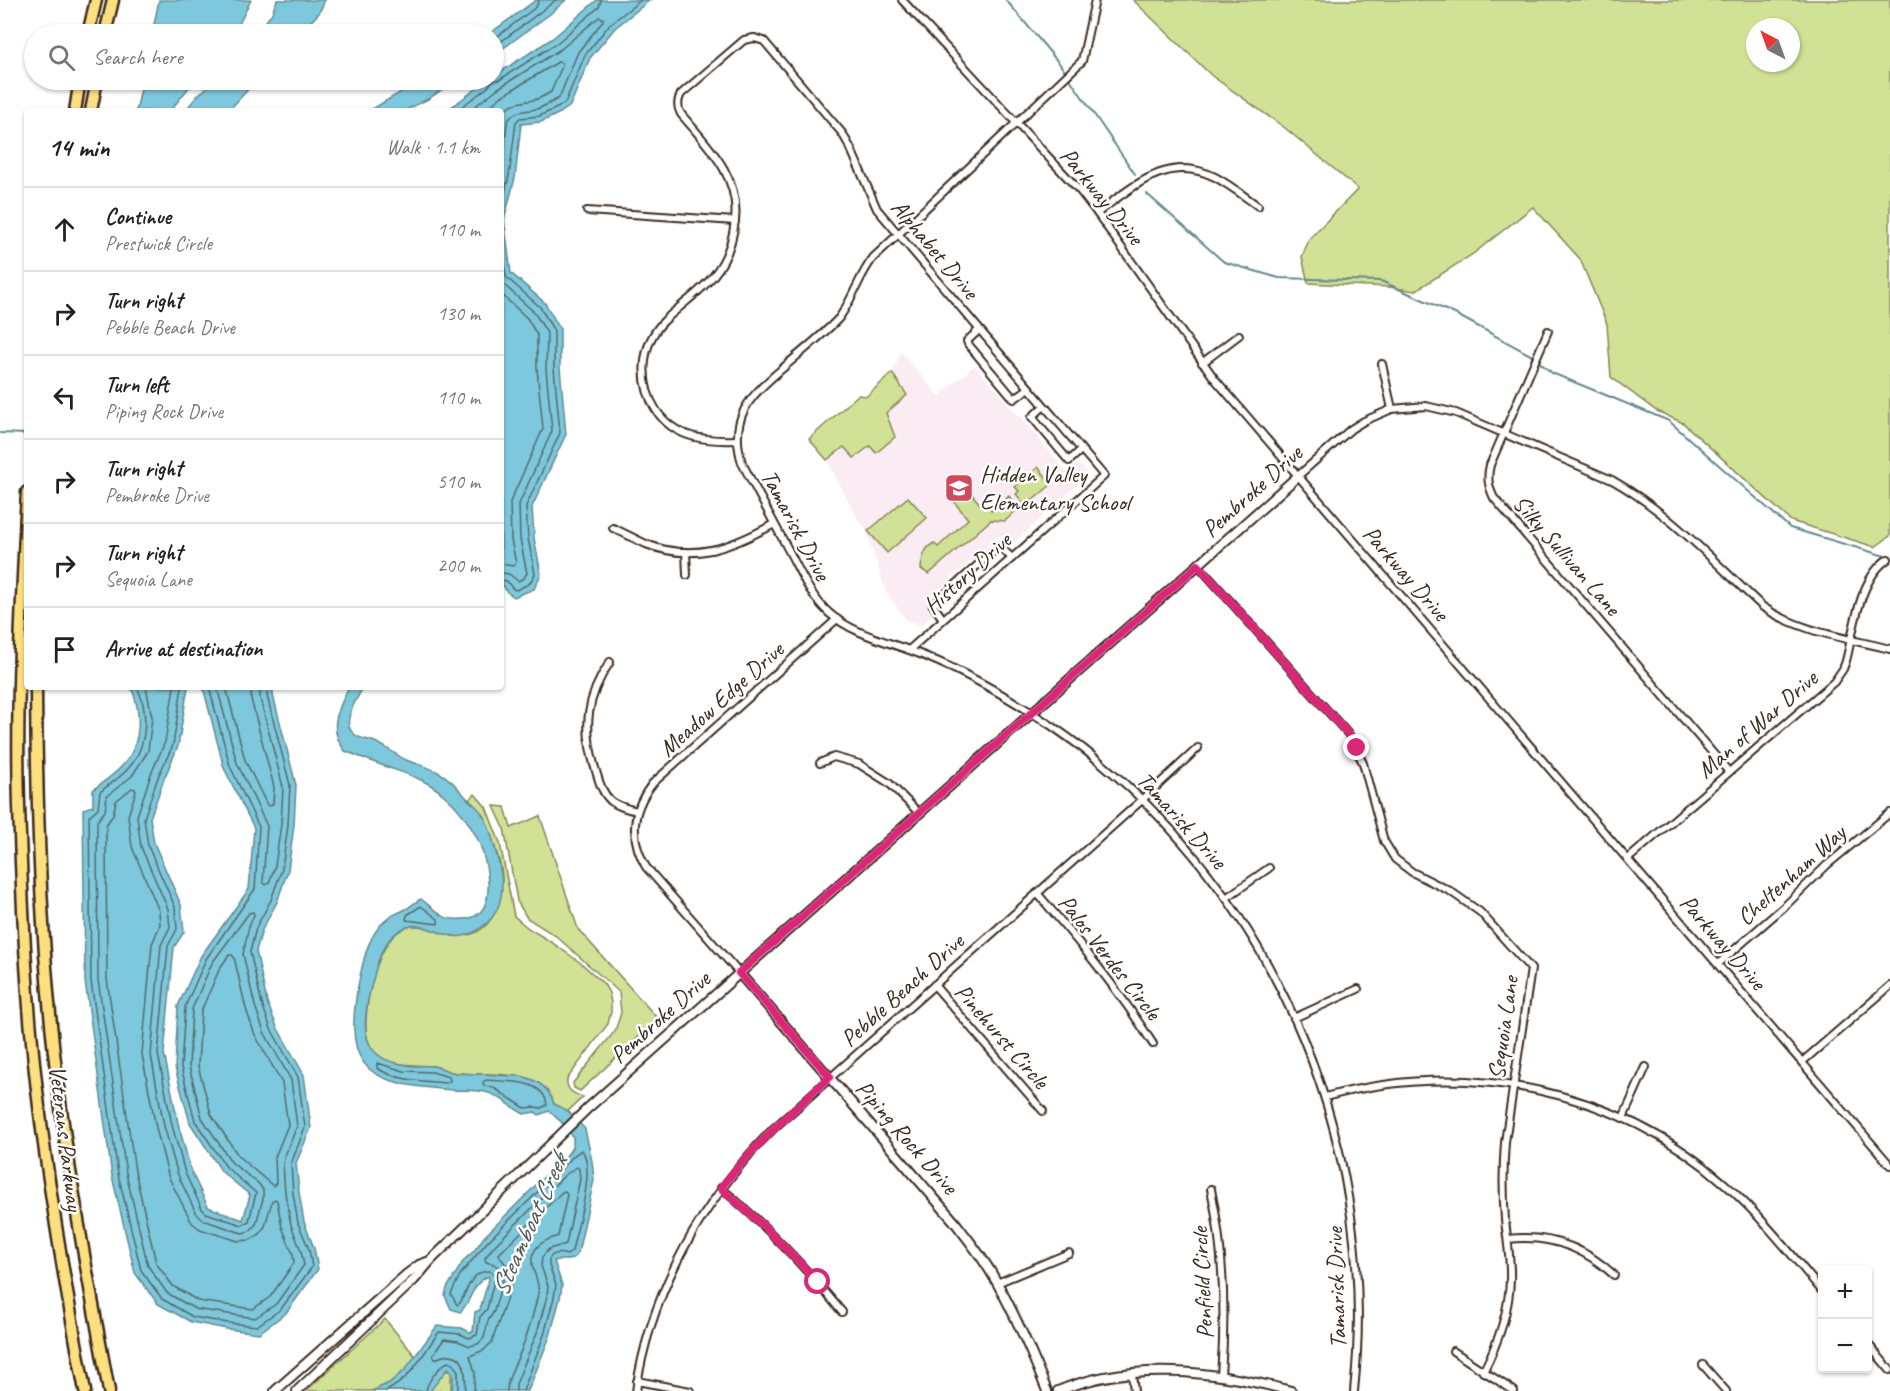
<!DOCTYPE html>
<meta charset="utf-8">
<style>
:root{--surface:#fff;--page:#f6f6f6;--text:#222;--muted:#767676;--line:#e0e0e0}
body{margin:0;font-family:Caveat,sans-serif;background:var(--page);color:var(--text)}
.controls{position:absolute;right:18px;bottom:18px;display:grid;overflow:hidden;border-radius:6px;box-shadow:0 2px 4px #0004}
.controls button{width:54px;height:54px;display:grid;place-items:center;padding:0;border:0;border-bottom:2px solid var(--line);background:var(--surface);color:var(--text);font:30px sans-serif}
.compass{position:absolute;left:1746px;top:18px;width:54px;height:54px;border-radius:50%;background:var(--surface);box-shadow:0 2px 4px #0004;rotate:319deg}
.stop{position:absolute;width:18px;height:18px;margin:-14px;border:4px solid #db2777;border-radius:50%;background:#fff}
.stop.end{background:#db2777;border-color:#fff;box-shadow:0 2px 6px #0008}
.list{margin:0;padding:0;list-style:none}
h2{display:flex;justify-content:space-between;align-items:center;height:78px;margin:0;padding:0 24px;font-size:26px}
h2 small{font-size:20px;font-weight:400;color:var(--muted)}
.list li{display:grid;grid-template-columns:39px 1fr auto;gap:18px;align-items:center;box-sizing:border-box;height:84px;padding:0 24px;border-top:2px solid var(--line)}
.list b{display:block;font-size:22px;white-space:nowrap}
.list p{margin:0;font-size:20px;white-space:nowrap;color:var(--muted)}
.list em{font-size:20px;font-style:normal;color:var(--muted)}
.icon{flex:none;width:33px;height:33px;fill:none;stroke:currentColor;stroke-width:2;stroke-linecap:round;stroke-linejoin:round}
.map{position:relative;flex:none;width:1890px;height:1391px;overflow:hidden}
.search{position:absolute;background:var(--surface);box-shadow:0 2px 4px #0004;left:24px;top:24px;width:480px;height:66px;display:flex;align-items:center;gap:15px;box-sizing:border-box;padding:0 21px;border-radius:33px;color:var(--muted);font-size:22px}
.panel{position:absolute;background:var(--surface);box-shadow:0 2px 4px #0004;left:24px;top:108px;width:480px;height:582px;border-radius:6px}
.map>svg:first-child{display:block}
</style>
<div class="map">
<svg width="1890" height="1391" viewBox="0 0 1890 1391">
<rect width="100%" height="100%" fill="#fff"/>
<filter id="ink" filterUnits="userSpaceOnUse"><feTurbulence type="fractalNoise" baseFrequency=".0167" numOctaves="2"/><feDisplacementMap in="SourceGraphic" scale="12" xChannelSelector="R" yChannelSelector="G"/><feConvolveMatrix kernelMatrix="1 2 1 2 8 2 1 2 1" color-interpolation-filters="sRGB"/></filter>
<g filter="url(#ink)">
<polygon fill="#fbecf4" points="901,352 939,396 975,365 1061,465 1065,471 1077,464 1084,468 1087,476 1015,542 1000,535 926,601 932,611 932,615 921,625 907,621 886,592 865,527 858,519 827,460 809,439 858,395 867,396 892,373"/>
<g fill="#d1e195" stroke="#86865a" stroke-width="1.5" fill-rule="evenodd">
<path d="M 1133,0 L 1890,0 L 1890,536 L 1875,547 L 1791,521 L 1683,423 L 1655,410 L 1611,377 L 1607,324 L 1580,259 L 1533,207 L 1473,254 L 1415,291 L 1389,287 L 1308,283 L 1302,257 L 1309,239 L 1358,189 L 1285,128 L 1212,76 ZM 1755,27 L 1791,27 L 1791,63 L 1755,63 Z"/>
<polygon points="892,373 907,395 886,413 895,437 876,453 870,446 854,458 844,447 827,460 809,439 858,395 867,396"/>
<polygon points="1038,467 1052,484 1026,506 1016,494 1019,491 1015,487"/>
<path d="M 969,491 L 980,504 L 984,501 L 992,511 L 1009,496 L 1019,508 L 1005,521 L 991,520 L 929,574 L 921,569 C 922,558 924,548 934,543 L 938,547 L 968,519 L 955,503 Z"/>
<polygon points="908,497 927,518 887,553 868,531"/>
<path d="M 475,794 L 486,807 L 500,843 L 514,916 L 528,928 L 551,942 L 581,963 L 604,984 L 609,993 L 611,1002 L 611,1012 L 608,1024 L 567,1079 C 566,1090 573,1094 583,1097 L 568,1111 L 554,1104 C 544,1067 488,1076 458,1073 C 449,1073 441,1067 432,1066 C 403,1064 368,1067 366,1029 C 365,1000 379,921 419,926 C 439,928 450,941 472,934 C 494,927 501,899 502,878 C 502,864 488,824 481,813 C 478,808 473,804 469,800 Z"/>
<polygon points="494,806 505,807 511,828 540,816 578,929 658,1019 580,1091 574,1088 573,1083 615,1031 621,1013 619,992 556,936 527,918 517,901 504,828"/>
<polygon points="385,1319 420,1362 451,1372 451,1391 306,1391"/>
</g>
<g fill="#7dc8dc" stroke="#638990" stroke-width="1.5">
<polygon points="159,0 251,0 234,34 152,34"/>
<polygon points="277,0 325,0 319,13 299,34 257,34 272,13"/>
<polygon points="536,0 566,0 550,14 494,55 494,34 489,34"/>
<polygon points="597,0 650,0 615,28 590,58 570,106 560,113 541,122 521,124 515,178 504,220 511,273 545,303 560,329 560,368 566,434 532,507 534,538 541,574 534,589 514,597 507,592 501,582 501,111 446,111 488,80 494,80 494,76 553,38"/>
<polygon points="143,80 195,80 170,111 136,111"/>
<polygon points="216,80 257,80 228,111 185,111 197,96"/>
<polygon points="421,80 457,80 428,99 404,111 369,111"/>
<path d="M 131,687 L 188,687 L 178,746 L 164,779 L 150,818 L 154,843 L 181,905 L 184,932 L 174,947 L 164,1053 L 178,1123 L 191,1171 L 208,1207 L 243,1220 L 250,1195 L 222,1172 L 190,1123 L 175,1068 L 178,1006 L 201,956 L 249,889 L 254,828 L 224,768 L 203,687 L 273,687 L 273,695 L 296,785 L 294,825 L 288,870 L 277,902 L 262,930 L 256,951 L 267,1002 L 277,1027 L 304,1075 L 311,1128 L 296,1163 L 299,1192 L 304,1222 L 314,1248 L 318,1269 L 286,1313 L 259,1333 L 227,1329 L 191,1322 L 158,1304 L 135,1273 L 112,1176 L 85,981 L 83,809 L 93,806 L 93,790 C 103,782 114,775 122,766 C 142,745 142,713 131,687 Z"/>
<path d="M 349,687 L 363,687 C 358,698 344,716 350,729 C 356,740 367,738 377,743 C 386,747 395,754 404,759 C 415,764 427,766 438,772 C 450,778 456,786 465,796 C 470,802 477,806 481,812 C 491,826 494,847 499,863 C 504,883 504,908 487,923 C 448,958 430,911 399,931 C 379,944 376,970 370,991 C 361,1029 361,1060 407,1065 C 416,1067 426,1065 434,1066 C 442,1068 449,1072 456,1073 C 462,1074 468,1073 474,1074 C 489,1074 504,1076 520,1076 C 536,1079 549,1087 554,1104 L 568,1111 L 585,1129 L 592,1161 L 594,1180 L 578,1253 C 572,1264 563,1258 554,1261 L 562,1285 L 560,1298 L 550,1336 L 528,1391 L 452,1391 L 453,1374 L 448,1368 L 430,1391 L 372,1391 L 389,1383 L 405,1370 L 437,1326 L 462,1328 L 469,1332 L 473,1332 L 475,1312 L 480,1310 L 481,1306 L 489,1279 L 488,1276 C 470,1285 473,1300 460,1312 L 451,1309 L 445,1296 L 447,1288 L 464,1260 L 474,1251 L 484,1237 L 556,1165 C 585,1142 574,1133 549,1111 L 539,1115 L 535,1112 L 524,1114 C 512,1108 502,1097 489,1093 C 477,1089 465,1091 452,1090 C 372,1084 342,1074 358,986 C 363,963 367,935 386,920 C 391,915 396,914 402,911 C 409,908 415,902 421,899 C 428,904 435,911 443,916 C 449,920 462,920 470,918 C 500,910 486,855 476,836 C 468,821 458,807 445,796 C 427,779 406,774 384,766 C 371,761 358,756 345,751 C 327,728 338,710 349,687 Z"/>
</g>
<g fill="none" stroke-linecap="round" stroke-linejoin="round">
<g stroke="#55696a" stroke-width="1.5">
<polyline points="494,39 536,7 539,0"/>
<polyline points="494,47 556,0"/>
<polyline points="456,111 488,87 492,81 499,80 557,43 599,7 601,0"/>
<path d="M 469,111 L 497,89 L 561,49 L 599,17 L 603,18 L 603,21 L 578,52 L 559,98 C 552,102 544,107 536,109 C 524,112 513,109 507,123 L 501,178"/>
<path d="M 484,111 L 502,96 L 558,62 L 562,63 L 562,66 L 551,92 C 546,95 539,99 533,100 C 519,103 510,102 501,114"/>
<polyline points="501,207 509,176 516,122 520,118 539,116 557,108 565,103 585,55 610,24 641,0"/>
<polyline points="501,245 506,277 540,307 554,331 554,368 560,433 526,506 528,538 535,574 529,584 516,590 512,588 507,581 501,580"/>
<polyline points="501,282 534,312 547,333 546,369 552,431 519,504 520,539 527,573 524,578 518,581 509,574 501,573"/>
<polyline points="501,294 527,318 537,335 537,369 543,429 510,502 511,540 516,563 513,566 501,564"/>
<path d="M 137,687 C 150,714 147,750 126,771 C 118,779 108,785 100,792 L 98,808 L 89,816 L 91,981 L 118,1174 L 141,1270 L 162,1299 L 193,1317 L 228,1323 L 257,1326 L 281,1309 L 312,1267 L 309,1249 L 298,1223 L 293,1193 L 291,1164 L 305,1127 L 298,1077 L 271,1029 L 262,1004 L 250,952 L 256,928 L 271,900 L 282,869 L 288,825 L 290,785 L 267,696 L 268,687"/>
<polyline points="146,687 152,717 148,751 132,776 107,796 105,811 97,821 98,980 126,1173 148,1266 167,1293 195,1309 255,1318 276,1304 304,1265 301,1251 291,1225 285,1193 283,1165 284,1158 297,1126 291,1080 264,1032 255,1006 243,954 249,926 254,915 253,912 249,913 212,963 192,1009 189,1066 202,1118 232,1163 259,1184 263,1190 263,1199 256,1224 250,1231 242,1233 203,1220 196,1213 178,1175 164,1126 151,1055 161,945 170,927 168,909 141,847 137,816 151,774 165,742 174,687"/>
<polyline points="182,687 173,745 158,777 144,818 148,846 175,907 177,929 168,946 158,1054 172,1125 185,1173 202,1209 206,1213 242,1225 249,1221 256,1193 227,1168 195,1121 181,1067 185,1007 206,959 255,889 259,827 230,766 209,687"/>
<polyline points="217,687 237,763 267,826 263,882 266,885 269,883 275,866 281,824 283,787 260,698 260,687"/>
<polyline points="226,687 245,760 267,805 270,806 273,804 274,787 251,699 251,687"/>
<polygon points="132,788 135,789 136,791 128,816 132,847 159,911 160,925 152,944 142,1054 156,1128 169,1178 192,1223 200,1229 238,1241 250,1240 260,1234 265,1226 272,1201 275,1199 277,1201 282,1227 293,1254 294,1263 270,1297 253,1309 198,1301 173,1286 156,1263 135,1171 107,979 106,837 106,825 113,815 116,801"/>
<polygon points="421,906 438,919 438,924 406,920 407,915"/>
<polygon points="229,955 232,955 234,957 246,1009 255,1035 282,1083 288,1125 275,1157 276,1183 273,1186 239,1157 211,1114 198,1066 201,1011 220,968"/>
<path d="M 377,1063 L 404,1071 L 432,1072 L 449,1077 L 450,1081 L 447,1083 C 423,1081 397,1081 377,1068 Z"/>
<path d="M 486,1080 C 505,1082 544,1078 547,1105 L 541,1108 L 535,1107 L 525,1108 L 494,1088 L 484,1086 L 483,1082 Z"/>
<path d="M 386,1391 C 412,1379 423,1353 439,1332 L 460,1334 L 469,1338 L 477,1335 L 480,1317 L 487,1309 L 495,1277 L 490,1271 C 472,1270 467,1290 460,1303 L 457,1305 L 451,1294 L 460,1275 L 488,1241 L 560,1170 C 567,1164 574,1153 582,1150 C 596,1170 577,1226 572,1251 L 567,1255 C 560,1253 553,1252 549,1259 L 549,1265 L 556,1285 L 554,1297 L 544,1335 L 523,1391"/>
<path d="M 426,1391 C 427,1382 439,1366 448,1362 L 453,1364 L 458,1371 L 458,1391"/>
<path d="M 465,1391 C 467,1368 464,1346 435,1359 L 433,1355 L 444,1339 L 458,1341 L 470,1346 L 478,1344 L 484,1338 L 488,1321 L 494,1311 L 503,1280 L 499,1268 L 494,1264 L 486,1262 L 485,1258 L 494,1246 L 565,1175 L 577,1167 L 579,1169 L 580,1179 L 566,1244 L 549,1249 L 542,1257 L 541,1266 L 548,1286 L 547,1296 L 537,1333 L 516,1384 L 516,1391"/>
<path d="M 474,1391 L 475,1372 L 470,1356 L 484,1350 L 492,1342 L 511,1285 L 510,1270 L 500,1257 L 499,1254 L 562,1192 L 565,1191 L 567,1195 L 558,1236 C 548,1240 538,1242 533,1254 C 528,1268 541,1280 538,1294 C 534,1312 529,1330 522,1348 C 517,1362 507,1376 507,1391"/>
</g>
<g stroke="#638990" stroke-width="2">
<polyline points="1006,0 1059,63 1135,174"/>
<polyline points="1147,194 1224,262 1279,278 1381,281 1457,315 1534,357"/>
<polyline points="1538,361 1552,373 1669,421 1790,528 1885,556"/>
<polyline points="0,433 27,434"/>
</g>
<g stroke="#3b2a1e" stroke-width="10">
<g id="minor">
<polyline points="902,0 1080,191 1097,213 1214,378 1890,1165"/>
<path d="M 1095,0 L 1082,61 L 873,258 C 859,276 853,299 839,318 C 822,336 802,351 783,368 C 750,396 728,417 742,463 C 758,493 774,523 790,553 C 801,574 811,597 829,613 C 855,636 895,643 927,657 C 971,675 1013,700 1052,726 C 1267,873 1381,1133 1354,1391"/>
<polyline points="754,38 764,41 842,133 850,147 877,209 1104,476 909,650"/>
<polyline points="587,211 735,221"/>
<path d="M 1097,213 C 1133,187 1168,153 1215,177 C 1230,185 1244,196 1258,206"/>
<polyline points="979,330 967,341 968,344 1014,399 1029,388"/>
<path d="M 1548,331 L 1490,465 C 1487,477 1488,486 1494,498 L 1729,772"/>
<polyline points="1202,363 1239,335"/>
<polyline points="1382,364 1392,409"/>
<polyline points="1044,406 1032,417 1069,461 1081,450"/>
<path d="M 737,440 C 706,441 675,439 656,410 C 639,383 640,345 664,321 C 680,305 700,293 714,275 C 727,259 733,240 735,220 C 740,176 708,146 681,114 C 677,107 677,101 681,94 L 744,40 L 754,38"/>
<path d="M 1298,476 L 1351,429 L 1364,421 L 1392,409 L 1426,406 L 1456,413 L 1612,480 C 1669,512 1715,563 1763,607 C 1800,632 1847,638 1890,649"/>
<path d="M 613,528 C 624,533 635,539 646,544 C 694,563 732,547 774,524"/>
<polyline points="686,552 687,575"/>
<path d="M 1198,565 L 1349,735 L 1363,763 L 1384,841 L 1395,859 L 1412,872 L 1450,891 L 1480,912 L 1531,969 L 1505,1142 C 1503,1168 1503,1194 1505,1220 C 1507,1240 1511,1260 1510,1280 C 1509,1313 1498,1343 1483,1372"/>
<polyline points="943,619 933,605 999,546 1012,558"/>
<path d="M 610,662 C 586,697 583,728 595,768 C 599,780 601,792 611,801 C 619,807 628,809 637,811"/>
<polyline points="820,763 834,757 859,764 889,783 919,813"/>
<path d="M 1628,859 L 1834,682 L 1843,669 L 1846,661 C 1854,630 1859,578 1888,559"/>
<path d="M 1037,893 C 1079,942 1119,990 1153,1044"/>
<polyline points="1226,898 1269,868"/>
<polyline points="1718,964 1787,904 1827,865 1890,813"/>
<path d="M 739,973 L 646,867 C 629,838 632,809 653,783 L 837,619"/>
<polyline points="934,985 1043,1111"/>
<polyline points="1294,1018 1358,989"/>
<polyline points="1802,1062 1890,986"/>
<path d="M 1325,1097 C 1463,1059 1616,1087 1725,1184 C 1761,1216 1791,1254 1822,1291"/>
<polyline points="1623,1118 1646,1067"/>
<path d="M 721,1188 C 766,1225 805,1267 842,1312"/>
<path d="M 1211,1189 C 1224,1251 1226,1313 1221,1376"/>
<path d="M 1508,1239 C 1549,1234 1584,1247 1614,1275"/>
<polyline points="997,1283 1069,1253"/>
<polyline points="1868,1344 1890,1370"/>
<polyline points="1453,1351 1514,1391"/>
<polyline points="1703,1365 1726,1391"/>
<polyline points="1132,1374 1134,1391"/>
<polyline points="637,1381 690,1391"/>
<path d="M 636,1391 C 651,1289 703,1200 774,1128 L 1143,799 L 1198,748"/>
</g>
</g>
<g stroke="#3b2a1e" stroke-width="12">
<g id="tertiary">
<path d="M 739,973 L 954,1221 C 967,1238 981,1255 992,1274 C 1014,1311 1031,1351 1047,1391"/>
<polyline points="275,1391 407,1274 419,1265 430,1261"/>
<polyline points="297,1391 414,1280 431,1260 588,1108 1298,476"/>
<path d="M 1058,1391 C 1131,1360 1216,1371 1291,1391"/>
</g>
</g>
<g stroke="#3b2a1e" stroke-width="15">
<g id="primary">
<polyline points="88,34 96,0"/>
<polyline points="105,34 113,0"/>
<polyline points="75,111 80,80"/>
<polyline points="91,111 97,80"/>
<path d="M 27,492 C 22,596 16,701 19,805 C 22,900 26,996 37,1090 C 49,1191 66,1291 85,1391"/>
<path d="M 36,687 C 37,820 41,954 58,1086 C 71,1188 90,1290 109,1391"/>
</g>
</g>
<use href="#minor" stroke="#fff" stroke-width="6"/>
<use href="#tertiary" stroke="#fff" stroke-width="8"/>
<use href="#primary" stroke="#fedf80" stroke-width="10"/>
</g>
</g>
<g fill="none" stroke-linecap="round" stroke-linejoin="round" filter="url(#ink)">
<path stroke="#db2777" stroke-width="8" d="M 818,1282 L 766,1228 L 721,1188 C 753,1146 791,1112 830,1077 L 739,973 L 1198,565 L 1349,735 L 1357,748"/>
</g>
<defs>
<g id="school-square" transform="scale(1.5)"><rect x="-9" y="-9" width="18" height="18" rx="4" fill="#d1495b" stroke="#fff"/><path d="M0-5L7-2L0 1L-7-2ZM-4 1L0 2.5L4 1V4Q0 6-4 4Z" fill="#fff"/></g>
</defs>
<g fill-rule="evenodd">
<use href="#school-square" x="959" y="488"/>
</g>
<g text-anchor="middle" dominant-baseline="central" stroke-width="5" stroke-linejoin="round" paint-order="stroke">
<g font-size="24" fill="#3b2a1e" stroke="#fff">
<text transform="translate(1102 196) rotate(51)">Parkway Drive</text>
<text transform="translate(935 249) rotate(50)">Alphabet Drive</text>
<text transform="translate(1252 491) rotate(-42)">Pembroke Drive</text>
<text transform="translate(796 525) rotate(62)">Tamarisk Drive</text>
<text transform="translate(1567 555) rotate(49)">Silky Sullivan Lane</text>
<text transform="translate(967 573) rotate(-42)">History Drive</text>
<text transform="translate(1406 573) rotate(49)">Parkway Drive</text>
<text transform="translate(721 699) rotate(-42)">Meadow Edge Drive</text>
<text transform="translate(1757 724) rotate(-41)">Man of War Drive</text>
<text transform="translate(1182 820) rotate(48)">Tamarisk Drive</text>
<text transform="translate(1791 875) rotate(-42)">Cheltenham Way</text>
<text transform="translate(1723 942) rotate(49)">Parkway Drive</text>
<text transform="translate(1110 957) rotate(52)">Palos Verdes Circle</text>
<text transform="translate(902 990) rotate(-42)">Pebble Beach Drive</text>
<text transform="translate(660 1017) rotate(-42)">Pembroke Drive</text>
<text transform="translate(1503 1028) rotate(-82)">Sequoia Lane</text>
<text transform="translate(1002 1036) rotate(49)">Pinehurst Circle</text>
<text transform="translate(907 1137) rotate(49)">Piping Rock Drive</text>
<text transform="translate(66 1138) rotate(83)">Veterans Parkway</text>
<text transform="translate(1202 1283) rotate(-93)">Penfield Circle</text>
<text transform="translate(1336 1288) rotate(-92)">Tamarisk Drive</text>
</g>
<g font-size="24" fill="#3b2a1e" stroke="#fff" text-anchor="start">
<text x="980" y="474">Hidden Valley<tspan x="980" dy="28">Elementary School</tspan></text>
</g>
<g font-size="26" font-style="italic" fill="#4f5957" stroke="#fff">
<text transform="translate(529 1225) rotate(-66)">Steamboat Creek</text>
</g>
</g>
</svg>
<div class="controls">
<button>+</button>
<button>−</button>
</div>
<svg class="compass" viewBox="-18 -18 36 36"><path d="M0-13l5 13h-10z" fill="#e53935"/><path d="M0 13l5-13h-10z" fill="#767676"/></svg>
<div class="stop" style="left:818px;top:1282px"></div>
<div class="stop end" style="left:1357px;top:748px"></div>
<div class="search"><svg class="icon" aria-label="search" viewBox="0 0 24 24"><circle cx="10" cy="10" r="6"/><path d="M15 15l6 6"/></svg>Search here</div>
<section class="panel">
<h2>14 min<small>Walk · 1.1 km</small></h2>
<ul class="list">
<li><svg class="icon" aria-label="ahead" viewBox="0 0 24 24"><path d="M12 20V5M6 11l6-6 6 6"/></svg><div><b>Continue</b><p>Prestwick Circle</p></div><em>110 m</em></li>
<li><svg class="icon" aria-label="right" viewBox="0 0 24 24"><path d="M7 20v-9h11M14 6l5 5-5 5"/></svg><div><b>Turn right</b><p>Pebble Beach Drive</p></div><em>130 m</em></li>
<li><svg class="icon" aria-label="left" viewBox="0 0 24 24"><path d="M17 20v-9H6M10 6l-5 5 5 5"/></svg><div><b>Turn left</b><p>Piping Rock Drive</p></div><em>110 m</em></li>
<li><svg class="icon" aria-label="right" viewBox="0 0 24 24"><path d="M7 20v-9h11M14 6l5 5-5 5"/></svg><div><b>Turn right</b><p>Pembroke Drive</p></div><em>510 m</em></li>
<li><svg class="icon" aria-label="right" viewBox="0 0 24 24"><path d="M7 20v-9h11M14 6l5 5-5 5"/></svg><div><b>Turn right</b><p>Sequoia Lane</p></div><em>200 m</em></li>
<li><svg class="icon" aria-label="arrive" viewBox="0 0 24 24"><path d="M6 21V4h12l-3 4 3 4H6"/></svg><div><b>Arrive at destination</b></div></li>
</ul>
</section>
</div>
